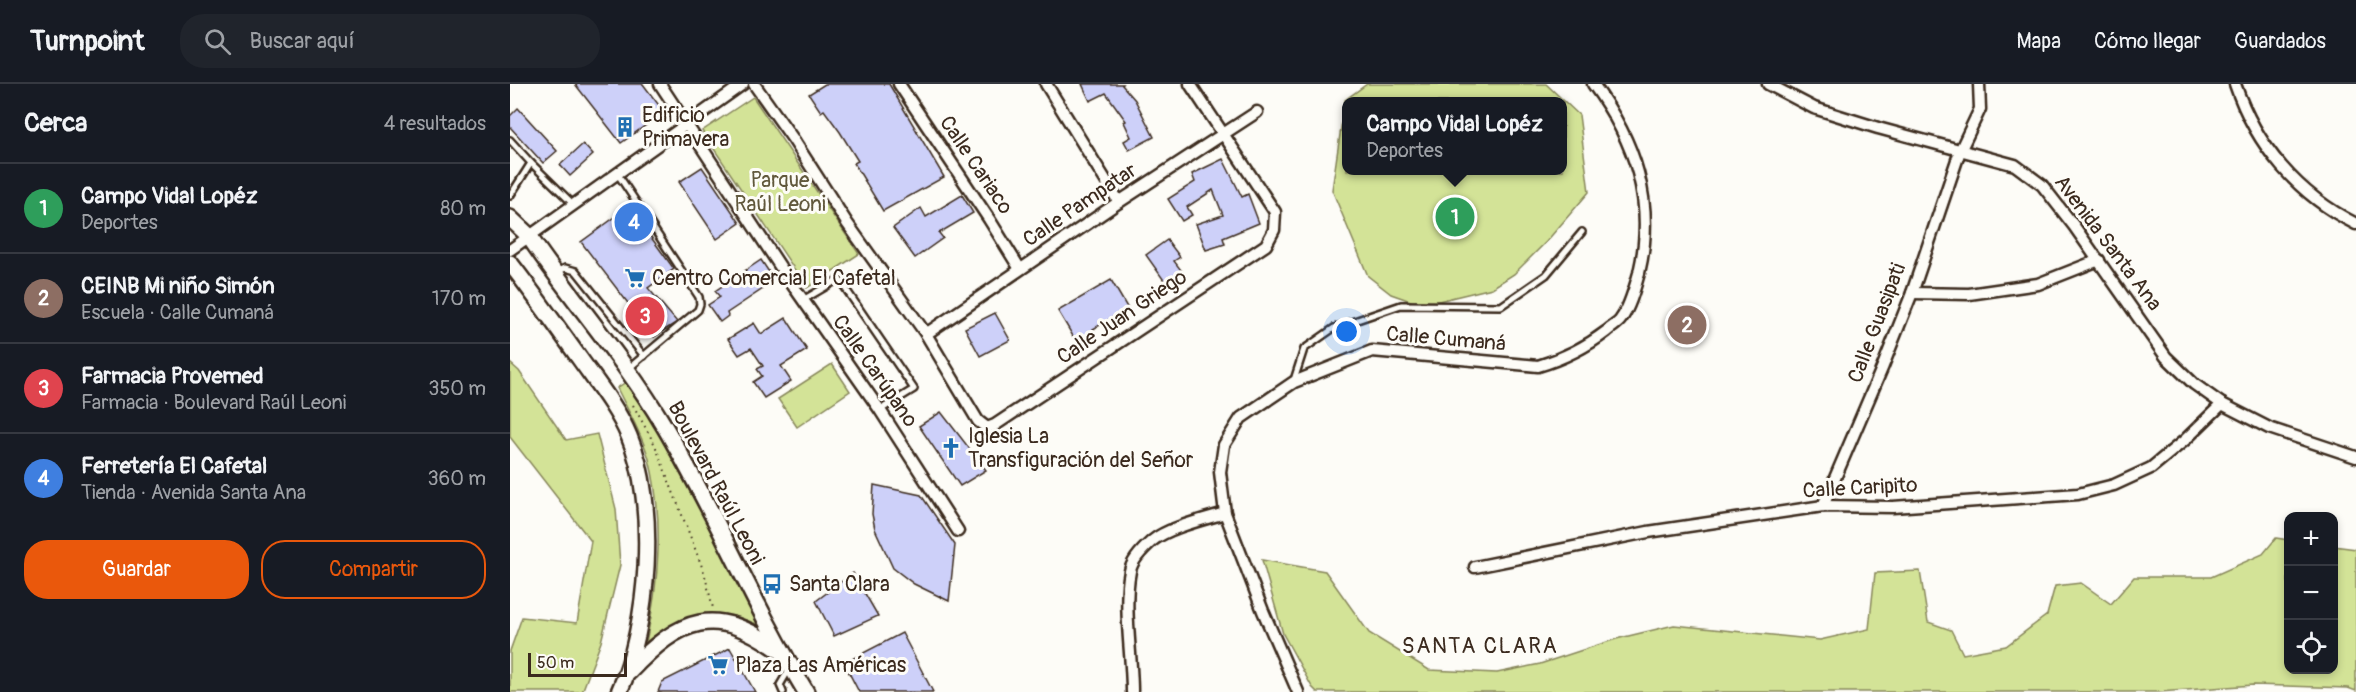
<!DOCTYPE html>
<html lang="es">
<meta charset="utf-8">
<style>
:root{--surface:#171b24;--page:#20242c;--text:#f1f3f6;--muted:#9ea1a6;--line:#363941;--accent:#ea580c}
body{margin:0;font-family:Pangolin,sans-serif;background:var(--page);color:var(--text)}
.controls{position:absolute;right:18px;bottom:18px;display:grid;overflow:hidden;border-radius:12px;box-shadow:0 3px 9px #0003}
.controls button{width:54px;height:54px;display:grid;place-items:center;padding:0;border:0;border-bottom:2px solid var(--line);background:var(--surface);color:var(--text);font:30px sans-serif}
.scale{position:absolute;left:18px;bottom:15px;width:99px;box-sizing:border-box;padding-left:6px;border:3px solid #3b2a1e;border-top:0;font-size:16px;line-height:21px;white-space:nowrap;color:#3b2a1e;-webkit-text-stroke:4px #fdfcf7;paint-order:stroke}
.you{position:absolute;left:837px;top:248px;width:21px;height:21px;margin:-15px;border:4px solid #fff;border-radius:50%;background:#1a73e8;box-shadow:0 0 0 9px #1a73e833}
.badge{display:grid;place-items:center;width:39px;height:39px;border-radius:50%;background:var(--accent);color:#fff;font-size:20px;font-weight:700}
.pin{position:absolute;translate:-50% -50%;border:3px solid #fff;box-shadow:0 2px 6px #0006}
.popup{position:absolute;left:832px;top:13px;width:225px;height:78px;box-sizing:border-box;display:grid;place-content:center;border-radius:12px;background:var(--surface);filter:drop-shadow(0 2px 4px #0005);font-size:20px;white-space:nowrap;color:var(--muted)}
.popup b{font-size:22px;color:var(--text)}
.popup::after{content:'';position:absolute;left:50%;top:100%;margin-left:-12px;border:12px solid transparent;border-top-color:var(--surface)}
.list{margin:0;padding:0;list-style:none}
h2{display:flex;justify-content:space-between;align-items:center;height:78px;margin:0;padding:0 24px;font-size:26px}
h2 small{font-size:20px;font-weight:400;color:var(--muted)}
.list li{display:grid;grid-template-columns:39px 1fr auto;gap:18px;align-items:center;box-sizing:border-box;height:90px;padding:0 24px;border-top:2px solid var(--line)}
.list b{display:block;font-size:22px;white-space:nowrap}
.list p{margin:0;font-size:20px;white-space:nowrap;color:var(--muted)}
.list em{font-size:20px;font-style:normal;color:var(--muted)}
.actions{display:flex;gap:12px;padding:18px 24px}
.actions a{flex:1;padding:14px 0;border:2px solid var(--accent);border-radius:24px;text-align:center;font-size:21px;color:var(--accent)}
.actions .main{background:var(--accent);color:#fff}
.icon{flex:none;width:33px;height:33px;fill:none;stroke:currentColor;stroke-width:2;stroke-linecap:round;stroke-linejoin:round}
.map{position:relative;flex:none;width:1846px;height:608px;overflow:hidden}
header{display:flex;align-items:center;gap:36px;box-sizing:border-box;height:84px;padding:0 30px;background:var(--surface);border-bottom:2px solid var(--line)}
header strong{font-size:28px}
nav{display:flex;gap:33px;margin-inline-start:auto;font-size:21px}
.search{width:420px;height:54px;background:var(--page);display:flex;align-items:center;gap:15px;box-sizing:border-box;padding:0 21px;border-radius:24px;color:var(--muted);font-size:22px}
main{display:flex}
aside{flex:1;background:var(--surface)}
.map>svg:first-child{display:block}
</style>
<header>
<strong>Turnpoint</strong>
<div class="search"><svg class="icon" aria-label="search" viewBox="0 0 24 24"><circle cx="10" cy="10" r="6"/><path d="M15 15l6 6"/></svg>Buscar aquí</div>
<nav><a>Mapa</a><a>Cómo llegar</a><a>Guardados</a></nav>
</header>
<main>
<aside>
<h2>Cerca<small>4 resultados</small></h2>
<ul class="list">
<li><span class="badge" style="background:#2e9e5b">1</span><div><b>Campo Vidal Lopéz</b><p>Deportes</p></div><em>80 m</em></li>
<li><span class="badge" style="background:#8d6e63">2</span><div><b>CEINB Mi niño Simón</b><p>Escuela · Calle Cumaná</p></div><em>170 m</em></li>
<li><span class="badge" style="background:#e0444e">3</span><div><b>Farmacia Provemed</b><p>Farmacia · Boulevard Raúl Leoni</p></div><em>350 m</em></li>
<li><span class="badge" style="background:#3f7fe0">4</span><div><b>Ferretería El Cafetal</b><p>Tienda · Avenida Santa Ana</p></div><em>360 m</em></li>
</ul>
<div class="actions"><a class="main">Guardar</a><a>Compartir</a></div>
</aside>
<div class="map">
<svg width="1846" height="608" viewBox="0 0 1846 608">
<rect width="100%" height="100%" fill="#fdfcf7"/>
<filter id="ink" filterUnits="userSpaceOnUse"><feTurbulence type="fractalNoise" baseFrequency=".0167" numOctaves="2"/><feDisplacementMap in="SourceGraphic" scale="12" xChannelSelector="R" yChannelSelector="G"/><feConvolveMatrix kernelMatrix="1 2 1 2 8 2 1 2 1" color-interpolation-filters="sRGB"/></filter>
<g filter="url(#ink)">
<g fill="#d3e397" stroke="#87865a" stroke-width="1.5" fill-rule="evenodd">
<path d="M 857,0 L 1036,0 L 1069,31 L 1079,108 L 1036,158 L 1004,190 L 982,204 L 912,221 L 881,210 L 858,192 L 822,106 L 835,16 ZM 837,18 L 1053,18 L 1053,86 L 837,86 Z"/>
<polygon points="243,13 349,170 297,204 192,47"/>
<polygon points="0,279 9,287 56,356 87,350 106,425 110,481 91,558 72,608 0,608 0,567 12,533 67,539 81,457 0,353"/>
<polygon points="322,280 340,307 287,343 268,315"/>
<path d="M 116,298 L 137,328 L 250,537 L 247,540 C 240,538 232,534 225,532 C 192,528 161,537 136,558 C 149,500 154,433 139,375 C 132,350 118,327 107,304 Z"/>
<polygon points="1766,454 1778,456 1778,586 1824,586 1824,462 1846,465 1846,607 1838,604 1743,601 1649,608 807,608 802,603 773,550 752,476 815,487 859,549 919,586 987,589 1030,580 1106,555 1164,541 1310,556 1359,545 1365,489 1410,487 1418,538 1441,546 1453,570 1496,562 1537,531 1545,502 1571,499 1601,520 1624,493 1701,493 1753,470"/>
</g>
<g fill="#cdd0f9" stroke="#3b2a1e" stroke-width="1.5">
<polygon points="65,0 133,0 154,28 111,59"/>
<polygon points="315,0 379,0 434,93 373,127 344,79 348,77 330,48 314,26 311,28 299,10"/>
<polygon points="572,0 613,0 612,1 625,16 644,53 619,66 614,57 621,53 614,38 616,37 596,9 580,17"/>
<polygon points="8,24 47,67 33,79 0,43 0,32"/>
<polygon points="73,60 83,71 60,92 50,81"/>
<polygon points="713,75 732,113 738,110 749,139 713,154 715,160 696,166 686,140 713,131 703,106 677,123 682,131 672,137 658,115 685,98 682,90"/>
<polygon points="192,83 230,139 207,155 169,98"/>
<polygon points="452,111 463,129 429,149 433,154 405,174 383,144 411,124 416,133"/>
<polygon points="119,123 164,185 138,204 167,238 144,253 71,158"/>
<polygon points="657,156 670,173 664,177 674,190 658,202 636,171"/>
<polygon points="251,176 265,197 217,229 218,232 210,238 198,221 210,213 205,207"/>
<polygon points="601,196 618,225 583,245 585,248 567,259 548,227"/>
<polygon points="485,229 500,256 470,272 455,244"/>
<polygon points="276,234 297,266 271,282 281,297 254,314 243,298 252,292 247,285 253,282 241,264 229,271 218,255 244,239 251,250"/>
<polygon points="431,328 476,386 450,402 409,342"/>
<polygon points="364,401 411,411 445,461 439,517 404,500 383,484 365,445 362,430"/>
<polygon points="343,489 368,532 324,552 306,517"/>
<polygon points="392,549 423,608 349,608 334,579"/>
<polygon points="220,564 245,608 148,608 152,598"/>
</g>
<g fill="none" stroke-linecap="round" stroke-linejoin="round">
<g stroke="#3b2a1e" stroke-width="10">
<g id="lane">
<polyline points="0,56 21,79 0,112"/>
<polyline points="21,79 63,120"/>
<polyline points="107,89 189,213 190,220 188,226 118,285"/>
<polyline points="46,189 55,184 66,187 134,272"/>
<polyline points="293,216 329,195 404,305 370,326"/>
<polyline points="784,296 794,265 824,244 891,221 991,222 1036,191 1072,148"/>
<polyline points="273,608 270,601 280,584"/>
</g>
</g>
<g stroke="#3b2a1e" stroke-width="15">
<g id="street">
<polyline points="150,0 277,193 370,326 448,447"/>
<polyline points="244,0 283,55 337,139 416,250 468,337 477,344 485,341 756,161 764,146 765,128 680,0"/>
<polyline points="389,0 479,135 510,185"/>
<polyline points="536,0 609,118"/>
<polyline points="1258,0 1304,24 1368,44 1505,81 1532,101 1564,142 1656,273 1684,300 1712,320 1759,344 1846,373"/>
<path d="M 1725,0 C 1746,62 1788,111 1846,140"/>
<polyline points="0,166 233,0"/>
<polyline points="1402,209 1459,210 1528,200 1589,176"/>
<polyline points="416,250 609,118 747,28"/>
<polyline points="1313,422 1373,282 1402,209 1450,67 1470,25 1469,0"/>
<polyline points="965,483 1138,448 1313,422 1383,423 1568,410 1604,401 1641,384 1675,356 1712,320"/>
<path d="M 622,608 C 622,571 613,522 620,487 C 622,476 633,465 642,457 C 657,444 695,435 715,429"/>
<path d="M 788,608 L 753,527 L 715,429 L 710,388 L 714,361 L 731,334 L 784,298 L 862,267 L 1028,282 C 1055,274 1075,264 1097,247 C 1101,243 1108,240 1111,235 C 1120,223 1125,203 1129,189 C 1146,118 1125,57 1083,0"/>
</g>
</g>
<g stroke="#3b2a1e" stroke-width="20">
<g id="secondary">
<path d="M 0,134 L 18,151 C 61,215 113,273 153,340 C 205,427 243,521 296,608"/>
<path d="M 0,179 C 24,210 47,243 70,275 C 87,299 108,325 119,352 C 148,420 139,542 109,608"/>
<path d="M 119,588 C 171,533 205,520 269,566"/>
</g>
</g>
<polyline stroke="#3b2a1e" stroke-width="2" stroke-dasharray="1.5 4.5" stroke-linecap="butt" points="123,321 145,361 194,488 203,524"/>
<use href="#lane" stroke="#fdfcf7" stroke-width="5"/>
<use href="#street" stroke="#fdfcf7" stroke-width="10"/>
<use href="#secondary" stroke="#fdfcf7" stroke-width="15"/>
</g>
</g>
<defs>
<g id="building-bare" transform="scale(1.62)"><path d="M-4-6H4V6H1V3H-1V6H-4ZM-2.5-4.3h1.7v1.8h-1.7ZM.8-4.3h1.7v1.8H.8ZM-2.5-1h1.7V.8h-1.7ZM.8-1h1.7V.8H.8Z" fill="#1f6fb2" stroke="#fdfcf7" stroke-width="2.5" paint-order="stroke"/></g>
<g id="supermarket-bare" transform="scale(1.62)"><path d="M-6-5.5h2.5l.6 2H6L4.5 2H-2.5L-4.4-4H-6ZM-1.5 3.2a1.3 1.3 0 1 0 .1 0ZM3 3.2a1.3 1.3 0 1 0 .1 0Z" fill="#1f6fb2" stroke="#fdfcf7" stroke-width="2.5" paint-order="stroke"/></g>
<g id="church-bare" transform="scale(1.62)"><path d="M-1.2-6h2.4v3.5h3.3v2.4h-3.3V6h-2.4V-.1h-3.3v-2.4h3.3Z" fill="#1f6fb2" stroke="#fdfcf7" stroke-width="2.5" paint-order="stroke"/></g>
<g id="bus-bare" transform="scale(1.62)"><path d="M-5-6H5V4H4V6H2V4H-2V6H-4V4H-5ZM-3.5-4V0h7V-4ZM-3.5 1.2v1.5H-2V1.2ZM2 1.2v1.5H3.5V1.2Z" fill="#1f6fb2" stroke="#fdfcf7" stroke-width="2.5" paint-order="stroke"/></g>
</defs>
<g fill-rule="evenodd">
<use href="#building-bare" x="115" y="43"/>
<use href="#supermarket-bare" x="125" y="194"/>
<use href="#church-bare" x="441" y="364"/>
<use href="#bus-bare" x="262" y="500"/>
<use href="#supermarket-bare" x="208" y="581"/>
</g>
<g text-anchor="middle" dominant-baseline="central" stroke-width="6" stroke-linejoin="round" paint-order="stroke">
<g font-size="21" fill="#3b2a1e" stroke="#fdfcf7" text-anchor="start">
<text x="132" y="31">Edificio<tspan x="132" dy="24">Primavera</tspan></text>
<text x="142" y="194">Centro Comercial El Cafetal</text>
<text x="458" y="352">Iglesia La<tspan x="458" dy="24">Transfiguración del Señor</tspan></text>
<text x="279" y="500">Santa Clara</text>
<text x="225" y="581">Plaza Las Américas</text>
</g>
<g font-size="21" fill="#3b2a1e" stroke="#fdfcf7">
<text transform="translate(466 81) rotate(56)">Calle Cariaco</text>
<text transform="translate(570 121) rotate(-34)">Calle Pampatar</text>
<text transform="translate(1598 159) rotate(53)">Avenida Santa Ana</text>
<text transform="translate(612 233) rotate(-34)">Calle Juan Griego</text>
<text transform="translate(1367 239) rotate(-69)">Calle Guasipati</text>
<text transform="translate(936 255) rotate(5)">Calle Cumaná</text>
<text transform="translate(365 287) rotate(55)">Calle Carúpano</text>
<text transform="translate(206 399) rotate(62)">Boulevard Raúl Leoni</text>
<text transform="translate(1350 404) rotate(-3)">Calle Caripito</text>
</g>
<g font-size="21" fill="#61583c" stroke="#fdfcf7">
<text x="270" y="96">Parque<tspan x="270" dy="24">Raúl Leoni</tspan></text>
</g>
<g font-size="22" letter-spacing="1.5" fill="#3b2a1e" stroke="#fdfcf7">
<text x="970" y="562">SANTA CLARA</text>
</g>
</g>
</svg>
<div class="controls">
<button>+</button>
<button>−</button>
<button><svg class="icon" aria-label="locate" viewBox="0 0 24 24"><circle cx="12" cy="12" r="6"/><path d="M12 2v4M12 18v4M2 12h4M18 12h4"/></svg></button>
</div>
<div class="scale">50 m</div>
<div class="you"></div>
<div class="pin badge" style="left:945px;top:133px;background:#2e9e5b">1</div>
<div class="popup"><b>Campo Vidal Lopéz</b>Deportes</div>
<div class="pin badge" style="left:1177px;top:241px;background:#8d6e63">2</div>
<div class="pin badge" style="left:135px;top:232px;background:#e0444e">3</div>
<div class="pin badge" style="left:124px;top:138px;background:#3f7fe0">4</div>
</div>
</main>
